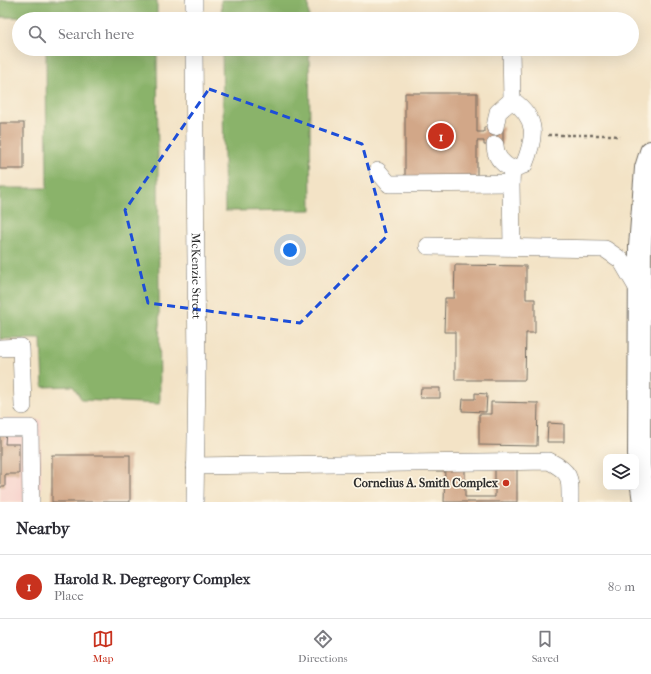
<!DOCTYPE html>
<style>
:root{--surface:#fff;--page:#f7f7f7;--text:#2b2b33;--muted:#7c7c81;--line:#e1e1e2;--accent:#c8321e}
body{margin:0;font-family:"IM FELL French Canon",serif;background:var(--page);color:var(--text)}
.controls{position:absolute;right:12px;bottom:12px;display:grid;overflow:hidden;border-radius:8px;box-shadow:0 4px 16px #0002}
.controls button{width:36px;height:36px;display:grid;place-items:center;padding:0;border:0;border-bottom:1px solid var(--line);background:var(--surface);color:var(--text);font:20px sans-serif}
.you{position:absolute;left:290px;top:250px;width:14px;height:14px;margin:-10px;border:3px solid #fff;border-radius:50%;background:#1a73e8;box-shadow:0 0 0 6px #1a73e833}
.badge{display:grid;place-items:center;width:26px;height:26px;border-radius:50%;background:var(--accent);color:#fff;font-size:13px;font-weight:700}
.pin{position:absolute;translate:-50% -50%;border:2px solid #fff;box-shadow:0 1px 4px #0006}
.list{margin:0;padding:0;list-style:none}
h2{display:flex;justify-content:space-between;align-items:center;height:52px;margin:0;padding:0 16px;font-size:17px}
h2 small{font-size:13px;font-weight:400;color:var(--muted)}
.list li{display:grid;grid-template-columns:26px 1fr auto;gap:12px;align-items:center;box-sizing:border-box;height:64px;padding:0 16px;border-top:1px solid var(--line)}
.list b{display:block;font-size:15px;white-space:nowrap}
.list p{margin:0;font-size:13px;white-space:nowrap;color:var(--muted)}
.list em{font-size:13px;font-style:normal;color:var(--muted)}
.icon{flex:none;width:22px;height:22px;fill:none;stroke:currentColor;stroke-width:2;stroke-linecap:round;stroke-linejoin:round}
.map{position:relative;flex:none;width:651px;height:502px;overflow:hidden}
.search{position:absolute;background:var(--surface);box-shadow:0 4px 16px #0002;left:12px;right:12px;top:12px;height:44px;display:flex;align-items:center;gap:10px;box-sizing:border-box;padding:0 14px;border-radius:22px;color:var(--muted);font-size:15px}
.sheet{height:116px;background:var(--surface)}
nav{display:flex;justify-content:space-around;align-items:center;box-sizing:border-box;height:56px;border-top:1px solid var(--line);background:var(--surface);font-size:11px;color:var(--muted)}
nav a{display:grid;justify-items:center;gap:2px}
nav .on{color:var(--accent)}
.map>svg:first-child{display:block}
</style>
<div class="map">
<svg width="651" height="502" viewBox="0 0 651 502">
<rect width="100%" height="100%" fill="#fcf5e5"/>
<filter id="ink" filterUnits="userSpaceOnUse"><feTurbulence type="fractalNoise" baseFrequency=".025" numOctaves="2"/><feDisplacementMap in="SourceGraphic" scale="8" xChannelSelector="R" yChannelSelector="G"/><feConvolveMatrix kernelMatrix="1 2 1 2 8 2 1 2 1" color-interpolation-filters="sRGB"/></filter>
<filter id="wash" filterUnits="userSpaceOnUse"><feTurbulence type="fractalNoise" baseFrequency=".012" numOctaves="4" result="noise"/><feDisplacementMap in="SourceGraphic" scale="16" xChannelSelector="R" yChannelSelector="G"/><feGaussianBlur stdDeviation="0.9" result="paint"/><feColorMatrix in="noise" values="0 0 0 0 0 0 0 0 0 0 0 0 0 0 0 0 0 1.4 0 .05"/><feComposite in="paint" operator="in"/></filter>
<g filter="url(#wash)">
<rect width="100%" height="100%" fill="#f3e3c6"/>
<polygon fill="#f7d0ca" points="0,419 41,420 41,502 0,502"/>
<g fill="#8ab36a" stroke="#5a6f4a">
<polygon points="0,0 157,0 157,19 0,17"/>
<polygon points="221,0 308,0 309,19 222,19"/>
<polygon points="46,49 157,49 160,404 82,400 73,386 43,387 41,339 0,339 0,188 47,188"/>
<polygon points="222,49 309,49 311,210 225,211"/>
</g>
<g id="blocks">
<g fill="#d2a788">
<polygon points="405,93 477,93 477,132 484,132 484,127 503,127 503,145 484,145 484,141 477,141 477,179 405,179"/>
<rect x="0" y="123" width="24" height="46"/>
<polygon points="455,265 526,266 526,299 535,299 535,333 526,333 525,380 455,380 455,332 444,332 445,298 454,298"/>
<polygon points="421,388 440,388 440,398 420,398"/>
<polygon points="475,393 487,394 486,412 462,411 463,399 475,399"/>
<polygon points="491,402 538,403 537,446 479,445 479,414 491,414"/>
<polygon points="548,423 564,424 564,442 547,442"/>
<polygon points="0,430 6,430 5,444 19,444 19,474 5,474 5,487 0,487"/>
<rect x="52" y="455" width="78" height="47"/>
<polygon points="445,467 465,468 465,497 495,497 495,468 517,468 517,502 444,502"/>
</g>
</g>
</g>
<g filter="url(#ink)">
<use href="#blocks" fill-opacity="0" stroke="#716b61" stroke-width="1"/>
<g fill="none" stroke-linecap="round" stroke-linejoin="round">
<g stroke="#716b61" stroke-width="18">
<g id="minor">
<polyline points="194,0 194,19"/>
<path id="s1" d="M 194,49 L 197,371 L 195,502"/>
<polyline points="511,49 512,100"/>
<polyline points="495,127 498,112 512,100"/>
<path d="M 495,145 C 495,157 502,164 512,169 L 524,165 C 535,138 539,119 512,100"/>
<polyline points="378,171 389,184 511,183 512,169"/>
<polyline points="511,183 512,247"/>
<polyline points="428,246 605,249 621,260 639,291"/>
<polyline points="0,348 21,347 23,406"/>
<polyline points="0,428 30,428 31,502"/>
<path d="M 195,466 L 549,461 C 572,473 570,478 570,502"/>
</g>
</g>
<g stroke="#716b61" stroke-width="24">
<polyline id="major" points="644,502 639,465 640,247 646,168 651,152"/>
</g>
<polyline stroke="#716b61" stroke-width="2.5" stroke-dasharray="3 3" stroke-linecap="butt" points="548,135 612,135 620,137"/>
<use href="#minor" stroke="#fff" stroke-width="17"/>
<use href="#major" stroke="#fff" stroke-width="22"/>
</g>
</g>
<path fill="none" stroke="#1d4ed8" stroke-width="3" stroke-dasharray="8 5" stroke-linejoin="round" d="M 209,89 L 362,144 L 387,236 L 300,323 L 148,303 L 125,210 Z"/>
<circle fill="#c8321e" stroke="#fcf5e5" stroke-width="1.5" cx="506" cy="483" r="4"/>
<g text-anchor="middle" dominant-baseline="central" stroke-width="3.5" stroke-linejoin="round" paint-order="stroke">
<g font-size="12" fill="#2b2b2b" stroke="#fcf5e5">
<text stroke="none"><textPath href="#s1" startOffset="227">McKenzie Street</textPath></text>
</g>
<g font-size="12" font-weight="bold" fill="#2b2b2b" stroke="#fcf5e5" text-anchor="end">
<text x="498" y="483">Cornelius A. Smith Complex</text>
</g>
</g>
</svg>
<div class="controls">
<button><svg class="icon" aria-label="layers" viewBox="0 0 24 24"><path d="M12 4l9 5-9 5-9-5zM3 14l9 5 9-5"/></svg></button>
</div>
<div class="you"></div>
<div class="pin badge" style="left:441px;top:136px">1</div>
<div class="search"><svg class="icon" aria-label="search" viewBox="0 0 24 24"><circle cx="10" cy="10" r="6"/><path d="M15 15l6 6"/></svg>Search here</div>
</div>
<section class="sheet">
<h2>Nearby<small></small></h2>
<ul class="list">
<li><span class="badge">1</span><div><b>Harold R. Degregory Complex</b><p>Place</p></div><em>80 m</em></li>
</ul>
</section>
<nav>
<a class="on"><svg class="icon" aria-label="map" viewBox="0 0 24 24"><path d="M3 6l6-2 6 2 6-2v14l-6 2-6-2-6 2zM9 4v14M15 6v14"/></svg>Map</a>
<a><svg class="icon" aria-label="directions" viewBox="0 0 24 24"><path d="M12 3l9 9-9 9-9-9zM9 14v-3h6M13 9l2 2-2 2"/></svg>Directions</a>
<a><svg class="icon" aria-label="saved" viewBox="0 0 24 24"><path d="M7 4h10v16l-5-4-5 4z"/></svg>Saved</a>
</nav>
